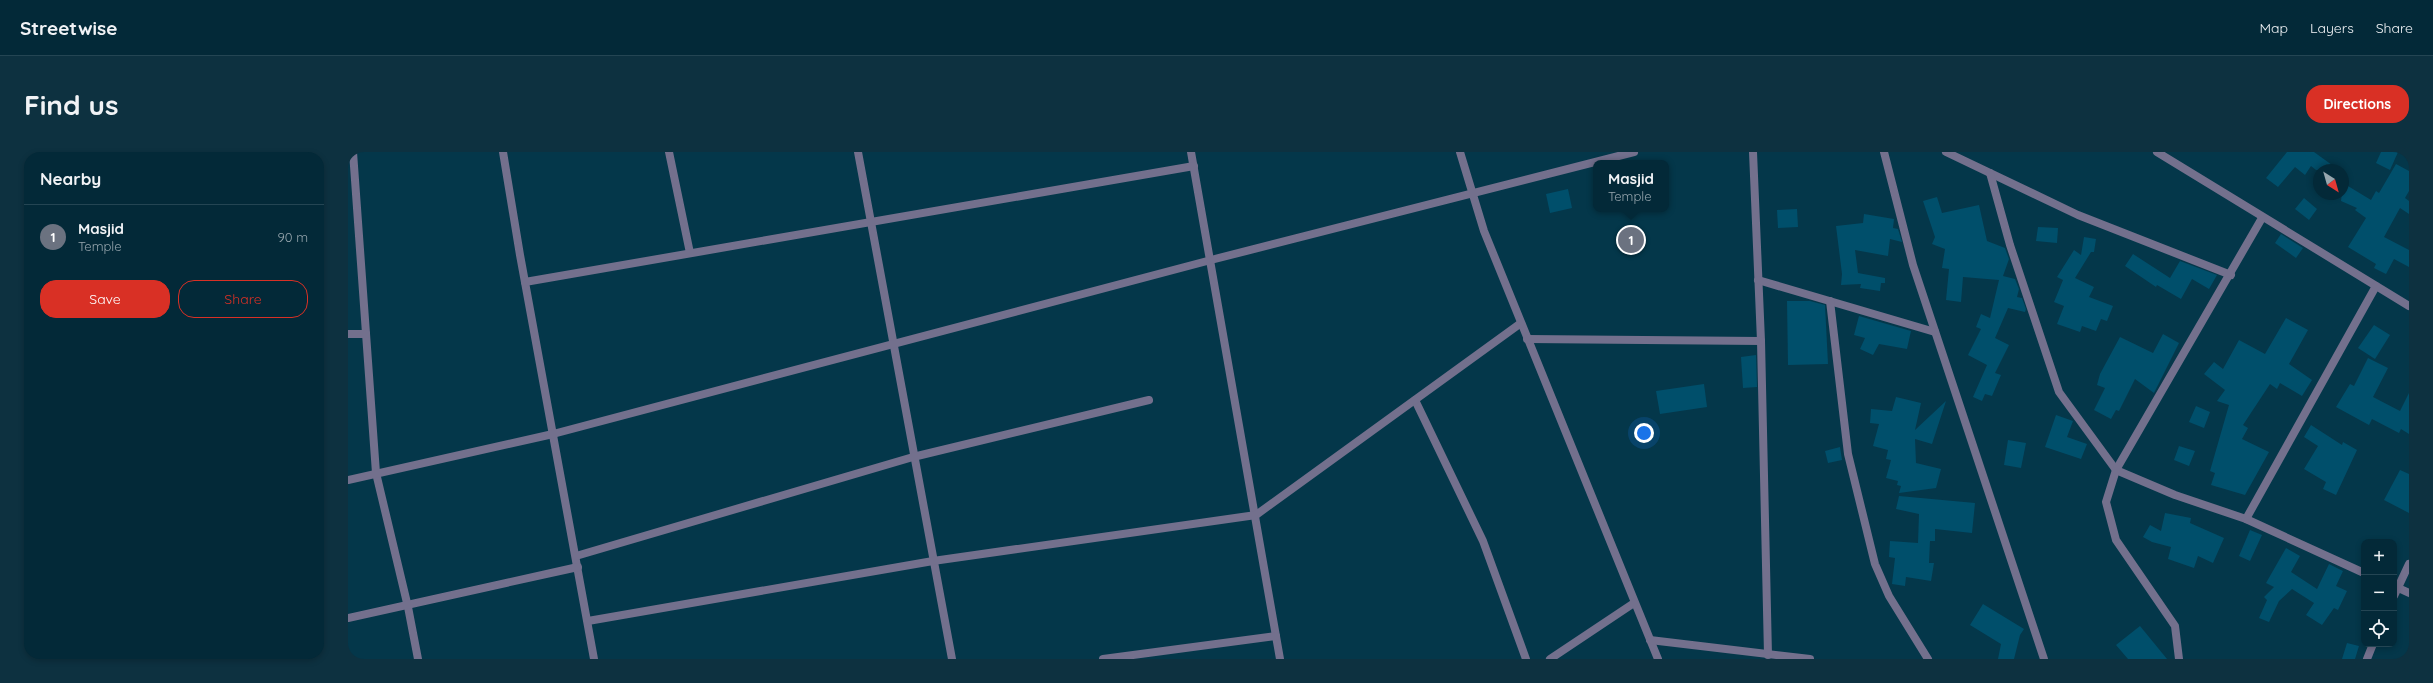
<!DOCTYPE html>
<meta charset="utf-8">
<style>
:root{--surface:#032938;--page:#0d3140;--text:#f1f3f6;--muted:#97a6ae;--line:#244553;--accent:#d93025}
body{margin:0;font-family:Quicksand,sans-serif;background:var(--page);color:var(--text)}
.controls{position:absolute;right:12px;bottom:12px;display:grid;overflow:hidden;border-radius:8px;box-shadow:0 2px 6px #0003}
.controls button{width:36px;height:36px;display:grid;place-items:center;padding:0;border:0;border-bottom:1px solid var(--line);background:var(--surface);color:var(--text);font:20px sans-serif}
.compass{position:absolute;left:1965px;top:12px;width:36px;height:36px;border-radius:50%;background:var(--surface);box-shadow:0 2px 6px #0003;rotate:143deg}
.you{position:absolute;left:1296px;top:281px;width:14px;height:14px;margin:-10px;border:3px solid #fff;border-radius:50%;background:#1a73e8;box-shadow:0 0 0 6px #1a73e833}
.badge{display:grid;place-items:center;width:26px;height:26px;border-radius:50%;background:var(--accent);color:#fff;font-size:13px;font-weight:700}
.pin{position:absolute;translate:-50% -50%;border:2px solid #fff;box-shadow:0 1px 4px #0006}
.popup{position:absolute;left:1245px;top:8px;width:76px;height:52px;box-sizing:border-box;display:grid;place-content:center;border-radius:8px;background:var(--surface);filter:drop-shadow(0 1px 3px #0005);font-size:13px;white-space:nowrap;color:var(--muted)}
.popup b{font-size:15px;color:var(--text)}
.popup::after{content:'';position:absolute;left:50%;top:100%;margin-left:-8px;border:8px solid transparent;border-top-color:var(--surface)}
.list{margin:0;padding:0;list-style:none}
h2{display:flex;justify-content:space-between;align-items:center;height:52px;margin:0;padding:0 16px;font-size:17px}
h2 small{font-size:13px;font-weight:400;color:var(--muted)}
.list li{display:grid;grid-template-columns:26px 1fr auto;gap:12px;align-items:center;box-sizing:border-box;height:64px;padding:0 16px;border-top:1px solid var(--line)}
.list b{display:block;font-size:15px;white-space:nowrap}
.list p{margin:0;font-size:13px;white-space:nowrap;color:var(--muted)}
.list em{font-size:13px;font-style:normal;color:var(--muted)}
.actions{display:flex;gap:8px;padding:12px 16px}
.actions a{flex:1;padding:9px 0;border:1px solid var(--accent);border-radius:16px;text-align:center;font-size:14px;color:var(--accent)}
.actions .main{background:var(--accent);color:#fff}
.icon{flex:none;width:22px;height:22px;fill:none;stroke:currentColor;stroke-width:2;stroke-linecap:round;stroke-linejoin:round}
.map{position:relative;flex:none;width:2061px;height:507px;overflow:hidden;border-radius:16px}
header{display:flex;align-items:center;gap:24px;box-sizing:border-box;height:56px;padding:0 20px;background:var(--surface);border-bottom:1px solid var(--line)}
header strong{font-size:19px}
nav{display:flex;gap:22px;margin-inline-start:auto;font-size:14px}
.intro{display:flex;align-items:center;justify-content:space-between;box-sizing:border-box;height:96px;padding:0 24px}
h1{margin:0;font-size:28px}
.button{padding:10px 18px;border-radius:16px;background:var(--accent);color:#fff;font-size:14px;font-weight:700}
main{display:flex;gap:24px;padding:0 24px}
aside{flex:1;background:var(--surface);border-radius:16px;box-shadow:0 2px 6px #0003}
.map>svg:first-child{display:block}
</style>
<header>
<strong>Streetwise</strong>
<nav><a>Map</a><a>Layers</a><a>Share</a></nav>
</header>
<div class="intro"><h1>Find us</h1><a class="button">Directions</a></div>
<main>
<aside>
<h2>Nearby<small></small></h2>
<ul class="list">
<li><span class="badge" style="background:#6b7280">1</span><div><b>Masjid</b><p>Temple</p></div><em>90 m</em></li>
</ul>
<div class="actions"><a class="main">Save</a><a>Share</a></div>
</aside>
<div class="map">
<svg width="2061" height="507" viewBox="0 0 2061 507">
<rect width="100%" height="100%" fill="#04374a"/>
<g fill="#004f6b">
<polygon points="1939,0 1966,0 1991,18 1968,18 1963,14 1957,23 1947,15 1930,35 1918,26"/>
<polygon points="2033,0 2050,0 2042,18 2028,11"/>
<polygon points="2048,12 2061,19 2061,39 2057,46 2061,49 2061,62 2052,56 2036,85 2061,98 2061,115 2046,107 2038,122 2026,116 2028,112 2000,95 2018,66 2007,58 2009,56 1993,49 1995,31 2023,48 2028,39 2031,41"/>
<polygon points="1220,37 1224,56 1202,61 1198,42"/>
<polygon points="1589,45 1594,61 1631,53 1639,89 1657,96 1661,107 1655,124 1667,127 1671,137 1669,145 1674,146 1678,157 1677,160 1660,156 1647,186 1661,193 1647,221 1653,223 1644,244 1637,242 1634,249 1625,245 1639,213 1620,203 1633,177 1628,175 1633,162 1642,166 1651,128 1615,125 1613,150 1598,148 1601,117 1594,116 1597,97 1584,92 1587,85 1575,49"/>
<polygon points="1956,46 1969,57 1961,68 1947,57"/>
<polygon points="1449,57 1450,75 1430,76 1429,58"/>
<polygon points="1516,62 1546,67 1545,76 1550,77 1554,90 1542,87 1540,104 1507,98 1510,121 1537,126 1537,131 1533,131 1532,139 1512,136 1513,132 1493,133 1494,122 1488,74 1515,71"/>
<polygon points="1690,75 1710,76 1709,91 1688,89"/>
<polygon points="1933,82 1955,96 1948,106 1927,91"/>
<polygon points="1736,85 1748,87 1746,100 1743,100 1727,126 1746,135 1741,145 1765,154 1759,169 1753,167 1748,179 1734,174 1732,180 1709,172 1716,154 1706,150 1715,128 1709,125 1726,98 1733,103"/>
<polygon points="1785,102 1822,126 1832,109 1869,123 1861,137 1844,127 1833,147 1809,133 1808,135 1777,114"/>
<polygon points="1439,149 1462,149 1477,153 1480,212 1440,213"/>
<polygon points="1511,164 1563,179 1559,197 1531,192 1525,203 1512,197 1517,186 1506,183"/>
<polygon points="1938,166 1960,178 1941,212 1964,228 1954,244 1932,231 1929,237 1922,232 1895,273 1900,276 1894,287 1921,300 1897,343 1863,333 1867,321 1862,319 1881,253 1869,249 1877,238 1856,222 1866,210 1875,217 1891,188 1917,202"/>
<polygon points="2026,173 2042,183 2027,207 2010,196"/>
<polygon points="1815,182 1831,191 1806,241 1787,227 1771,259 1768,258 1763,267 1746,258 1757,236 1749,233 1752,222 1772,185 1805,201"/>
<polygon points="1408,203 1409,235 1395,236 1393,205"/>
<polygon points="2020,206 2040,216 2025,245 2052,259 2061,241 2061,282 2053,277 2051,281 2024,267 2021,273 1988,255 2002,232 2006,234"/>
<polygon points="1356,232 1359,255 1312,262 1308,239"/>
<polygon points="1548,245 1573,251 1567,278 1598,249 1584,292 1567,287 1568,311 1593,317 1588,336 1551,341 1553,334 1549,333 1550,329 1538,326 1543,308 1538,307 1540,298 1525,294 1531,272 1522,271 1523,257 1544,259"/>
<polygon points="1848,254 1862,260 1856,276 1841,270"/>
<polygon points="1708,263 1725,269 1719,285 1739,292 1733,307 1697,295"/>
<polygon points="1963,273 1994,293 1995,290 2009,298 1988,343 1975,337 1978,330 1956,317 1970,294 1956,285"/>
<polygon points="1660,288 1678,291 1673,316 1656,313"/>
<polygon points="1831,294 1847,299 1841,314 1826,308"/>
<polygon points="1492,295 1494,308 1480,311 1477,299"/>
<polygon points="2052,318 2061,322 2061,361 2036,348"/>
<polygon points="1551,344 1627,351 1624,381 1587,377 1587,389 1582,389 1581,411 1586,411 1583,429 1558,425 1557,434 1544,432 1547,406 1541,405 1542,389 1570,391 1571,362 1548,357"/>
<polygon points="1817,361 1843,366 1842,371 1876,386 1865,411 1850,404 1846,416 1820,407 1823,395 1804,390 1795,385 1802,373 1813,379"/>
<polygon points="1902,378 1914,383 1902,409 1891,404"/>
<polygon points="1938,396 1952,404 1943,420 1969,437 1981,412 1995,419 1988,434 1999,439 1990,458 1986,456 1974,473 1958,463 1966,451 1944,437 1931,449 1921,470 1911,466 1919,448 1916,445 1926,435 1918,431"/>
<polygon points="1635,452 1676,477 1672,483 1666,507 1650,507 1653,492 1622,473"/>
<polygon points="1792,474 1819,507 1780,507 1768,493"/>
<polygon points="1999,491 2011,494 2007,507 1994,507"/>
</g>
<g fill="none" stroke-linecap="round" stroke-linejoin="round">
<g stroke="#73708d" stroke-width="8">
<polyline points="5,0 28,321 60,455 70,507"/>
<polyline points="155,0 172,103 246,507"/>
<polyline points="321,0 342,101"/>
<polyline points="510,0 604,507"/>
<polyline points="843,0 932,507"/>
<polyline points="1112,0 1136,79 1310,507"/>
<polyline points="1405,0 1413,189 1420,503"/>
<polyline points="1536,0 1565,113 1696,507"/>
<polyline points="1598,0 1730,63 1883,123"/>
<polyline points="1809,0 2061,154"/>
<polyline points="1642,21 1662,93 1711,240 1768,318 1827,343 1898,367 2016,421"/>
<polyline points="1410,128 1587,180"/>
<polyline points="177,130 846,14"/>
<polyline points="1482,149 1500,302 1527,412 1541,444 1580,507"/>
<polyline points="0,182 18,182"/>
<polyline points="1179,187 1413,189"/>
<polyline points="1067,248 1135,389 1178,507"/>
<polyline points="0,328 205,282 863,108 1286,0"/>
<polyline points="1898,367 2028,134"/>
<polyline points="228,404 565,305 801,248"/>
<polyline points="2046,434 2061,441"/>
<polyline points="2046,444 2061,412"/>
<polyline points="0,466 230,415"/>
<polyline points="240,469 585,409 908,363 1173,171"/>
<polyline points="1302,488 1462,507"/>
<polyline points="755,507 928,484"/>
<polyline points="1202,507 1286,451"/>
<polyline points="1831,507 1827,474 1768,388 1758,350 1768,318 1914,66"/>
<polyline points="2019,507 2025,492"/>
</g>
</g>
</svg>
<div class="controls">
<button>+</button>
<button>−</button>
<button><svg class="icon" aria-label="locate" viewBox="0 0 24 24"><circle cx="12" cy="12" r="6"/><path d="M12 2v4M12 18v4M2 12h4M18 12h4"/></svg></button>
</div>
<svg class="compass" viewBox="-18 -18 36 36"><path d="M0-13l5 13h-10z" fill="#e53935"/><path d="M0 13l5-13h-10z" fill="#97a6ae"/></svg>
<div class="you"></div>
<div class="pin badge" style="left:1283px;top:88px;background:#6b7280">1</div>
<div class="popup"><b>Masjid</b>Temple</div>
</div>
</main>
